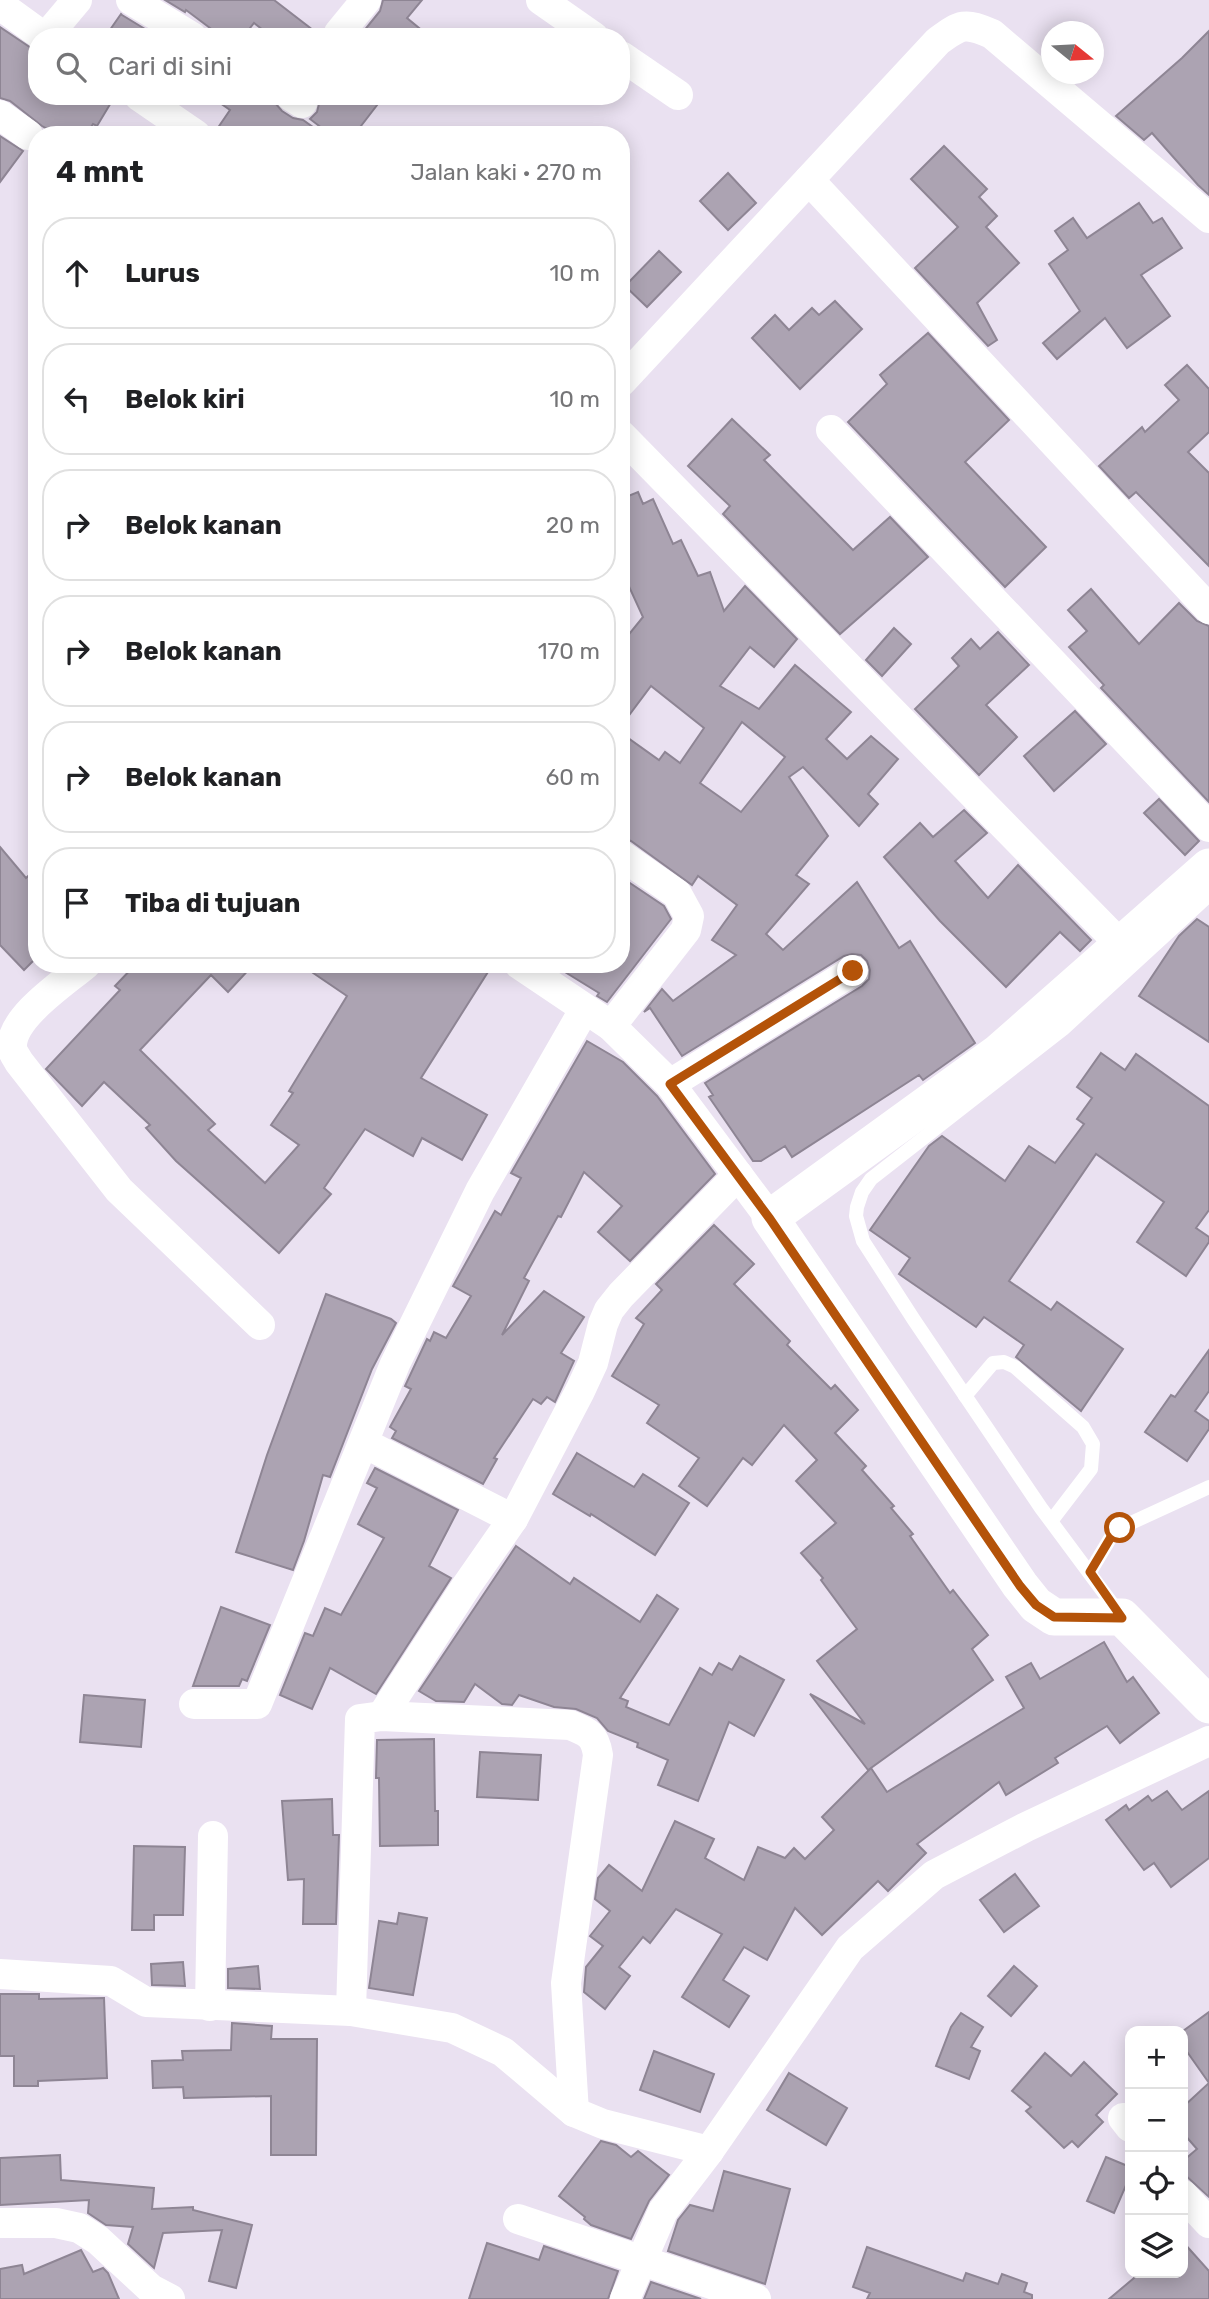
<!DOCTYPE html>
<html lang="id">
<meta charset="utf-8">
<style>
:root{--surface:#fff;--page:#f2f2f2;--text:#202124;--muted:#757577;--line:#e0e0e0}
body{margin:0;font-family:Rubik,sans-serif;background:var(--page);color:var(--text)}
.controls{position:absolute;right:21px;bottom:21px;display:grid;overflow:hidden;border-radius:14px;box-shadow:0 4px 18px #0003}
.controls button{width:63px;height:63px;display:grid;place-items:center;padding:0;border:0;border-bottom:2px solid var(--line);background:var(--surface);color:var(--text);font:35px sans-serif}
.compass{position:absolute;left:1041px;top:21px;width:63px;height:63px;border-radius:50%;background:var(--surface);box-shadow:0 4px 18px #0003;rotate:108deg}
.stop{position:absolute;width:21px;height:21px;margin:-16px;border:5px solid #b45309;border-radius:50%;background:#fff}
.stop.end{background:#b45309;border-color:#fff;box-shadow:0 2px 7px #0008}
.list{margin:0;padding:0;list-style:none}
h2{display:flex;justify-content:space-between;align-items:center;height:91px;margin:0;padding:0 28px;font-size:30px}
h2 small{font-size:23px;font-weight:400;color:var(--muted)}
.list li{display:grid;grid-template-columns:46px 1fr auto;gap:21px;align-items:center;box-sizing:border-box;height:112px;margin:0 14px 14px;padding:0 14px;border:2px solid var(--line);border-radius:28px}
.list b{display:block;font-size:26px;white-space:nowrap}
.list em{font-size:23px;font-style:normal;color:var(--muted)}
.icon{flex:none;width:38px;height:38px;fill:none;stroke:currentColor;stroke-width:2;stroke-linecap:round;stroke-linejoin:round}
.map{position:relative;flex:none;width:1209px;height:2299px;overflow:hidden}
.search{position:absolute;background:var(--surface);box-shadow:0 4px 18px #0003;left:28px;top:28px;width:602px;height:77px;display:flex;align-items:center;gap:18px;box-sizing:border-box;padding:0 24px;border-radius:28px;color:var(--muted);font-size:26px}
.panel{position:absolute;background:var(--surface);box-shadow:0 4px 18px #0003;left:28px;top:126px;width:602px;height:847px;border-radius:28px}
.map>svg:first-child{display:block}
</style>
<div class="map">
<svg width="1209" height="2299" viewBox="0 0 1209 2299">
<rect width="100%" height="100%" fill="#eae1f1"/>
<g fill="#aca3b2" stroke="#8e8594" stroke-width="2" fill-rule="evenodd">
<polygon points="165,0 274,0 322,37 272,37 254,23 243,37 222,37 186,10 185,12"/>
<polygon points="383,0 422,0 407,18 430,37 359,37 380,11"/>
<polygon points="121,14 122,15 158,37 105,37"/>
<polygon points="0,27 37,52 37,96 115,96 97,126 93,124 86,135 58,135 42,126 10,101 0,98"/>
<polygon points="1209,31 1209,195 1198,185 1152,133 1144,140 1116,116 1182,58"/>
<polygon points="210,96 269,96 282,111 293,118 303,120 324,135 213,135 230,110"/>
<polygon points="321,96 384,96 354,135 331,135 310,119 317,112"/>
<polygon points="0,136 23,151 0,182"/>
<polygon points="944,146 987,189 979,197 997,216 986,227 1019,263 977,303 997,340 988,346 915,268 958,227 911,179"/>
<polygon points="728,173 756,203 728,230 700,201"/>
<polygon points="1139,203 1153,223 1162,218 1182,248 1141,275 1170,316 1127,348 1105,318 1057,359 1043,343 1080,311 1049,264 1068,250 1055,231 1073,218 1087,238"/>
<polygon points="659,251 681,272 647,307 625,286"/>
<polygon points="835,301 862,329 800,389 752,338 775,315 789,330 812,308 819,315"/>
<polygon points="928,333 1009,420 965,462 1046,547 1005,587 848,422 887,384 880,375"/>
<polygon points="1187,365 1209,389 1209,432 1188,452 1209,473 1209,566 1136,492 1129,498 1099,466 1142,427 1145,432 1179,400 1165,385"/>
<polygon points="732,419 770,455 764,460 853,550 890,517 928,557 840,634 723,514 730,506 688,466"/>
<path d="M 638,492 L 643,504 L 653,499 L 673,544 L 681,540 L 698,576 L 710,572 L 724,611 L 745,586 L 797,639 L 774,667 L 750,647 L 720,686 L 759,709 L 795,665 L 851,712 L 826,739 L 847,759 L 871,736 L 898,759 L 868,794 L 878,804 L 859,826 L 803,767 L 789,777 L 828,836 L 796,875 L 809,884 L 766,934 L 783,950 L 857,882 L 899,948 L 910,941 L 975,1043 L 923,1080 L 919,1075 L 792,1157 L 785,1146 L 761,1161 L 753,1161 L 709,1097 L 713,1095 L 705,1083 L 862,986 L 869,979 L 870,970 L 867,961 L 861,955 L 852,954 L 844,956 L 682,1056 L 650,1008 L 644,1012 L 662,989 L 673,1001 L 736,955 L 712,940 L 737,905 L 698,876 L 692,885 L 631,841 L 621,838 L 621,733 L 659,760 L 665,752 L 680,763 L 704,728 L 651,686 L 621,726 L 621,644 L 643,617 L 621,569 L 621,499 ZM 742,722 L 785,757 L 741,812 L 700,783 Z"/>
<polygon points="1091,589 1139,644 1179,603 1197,621 1209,626 1209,802 1101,688 1104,685 1069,647 1087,631 1068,610"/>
<polygon points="894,628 911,644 882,676 866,660"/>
<polygon points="998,632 1029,665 986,705 1017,737 979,775 915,709 959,666 952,658 971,639 980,649"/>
<polygon points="1075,711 1106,744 1054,791 1024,756"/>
<polygon points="1159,799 1199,841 1185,855 1144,813"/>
<polygon points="964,810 987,833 955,861 988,898 1018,865 1091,940 1080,951 1060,932 1006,987 940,921 884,857 920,823 933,837"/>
<polygon points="0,847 26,878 37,868 37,957 24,970 0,945"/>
<polygon points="621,877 664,906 671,919 607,1002 597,996 599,993 552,964 621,964"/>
<polygon points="1197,919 1209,927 1209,1042 1139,996 1179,936"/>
<polygon points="136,964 254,964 228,992 211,975 140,1050 215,1124 208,1130 265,1183 299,1145 271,1125 293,1093 289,1091 347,996 300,964 493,964 421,1078 487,1115 462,1160 422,1138 413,1156 365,1129 324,1188 331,1194 279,1253 176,1161 146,1128 150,1125 104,1082 82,1106 46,1069 120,990 115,986"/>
<polygon points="587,1041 623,1062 657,1096 715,1174 630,1261 598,1232 622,1206 584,1172 561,1217 558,1216 524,1278 529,1281 502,1335 544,1291 584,1317 561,1353 574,1361 555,1402 547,1397 541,1404 533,1399 494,1458 497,1459 483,1484 392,1438 396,1431 390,1427 411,1389 405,1386 427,1339 430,1341 434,1332 446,1338 471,1296 453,1286 495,1211 501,1215 521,1178 511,1173"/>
<polygon points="1101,1053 1125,1070 1136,1054 1209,1106 1209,1210 1196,1228 1209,1237 1209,1242 1186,1276 1137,1242 1164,1202 1096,1154 1009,1281 1051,1310 1057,1302 1123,1349 1081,1411 1016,1357 1024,1345 984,1317 976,1327 899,1274 910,1258 870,1230 929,1146 942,1136 1005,1181 1029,1146 1055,1163 1084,1124 1077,1119 1092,1098 1077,1087"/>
<polygon points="714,1225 754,1264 734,1284 790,1341 787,1345 831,1389 835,1385 858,1410 835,1433 866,1466 862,1470 894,1506 891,1508 913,1534 910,1536 950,1593 953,1590 988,1635 972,1649 993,1680 871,1768 887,1792 1024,1708 1006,1677 1031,1663 1040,1679 1104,1642 1127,1682 1133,1677 1159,1713 1120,1743 1107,1726 1055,1758 1058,1763 1006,1795 999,1782 917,1844 926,1853 888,1891 878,1881 822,1935 795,1908 767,1960 744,1947 723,1980 749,1996 729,2027 682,1997 722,1934 676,1909 650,1943 643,1937 619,1967 630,1976 605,2009 584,1992 586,1967 603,1946 590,1936 610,1911 595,1899 598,1878 609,1865 642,1891 675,1821 714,1839 705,1858 744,1880 758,1847 785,1858 794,1848 805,1859 834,1830 822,1817 871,1768 868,1770 810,1694 865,1724 817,1661 857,1629 821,1580 823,1578 801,1553 836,1523 796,1481 817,1460 784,1425 752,1465 743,1458 707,1506 679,1486 699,1458 647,1423 659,1405 612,1376 644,1324 636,1318 662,1290 656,1284"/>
<polygon points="326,1294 391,1319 396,1323 372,1369 330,1477 323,1475 304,1541 293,1570 236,1552 267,1455"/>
<polygon points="1209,1350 1209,1391 1195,1411 1209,1421 1209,1429 1187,1461 1145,1432 1171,1395 1175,1397"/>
<polygon points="577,1453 634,1487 643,1474 689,1503 655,1555 591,1514 590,1516 553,1494"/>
<polygon points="375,1468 458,1510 429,1566 451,1578 376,1694 330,1668 312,1709 280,1695 305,1633 313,1636 325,1608 341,1615 384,1538 358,1524 377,1488 367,1483"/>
<polygon points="516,1546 570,1584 574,1578 640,1622 657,1595 678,1609 620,1698 628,1701 626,1707 669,1725 700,1668 712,1675 719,1663 732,1670 740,1656 784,1680 754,1736 729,1722 698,1801 658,1785 668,1760 637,1747 638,1743 608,1731 597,1718 576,1709 554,1707 519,1695 512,1705 502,1704 475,1684 464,1702 436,1701 419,1691"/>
<polygon points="221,1607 270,1625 247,1681 242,1679 239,1686 193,1686"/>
<polygon points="84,1695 145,1700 141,1747 80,1742"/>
<polygon points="434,1739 435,1811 438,1811 438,1845 380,1846 379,1778 376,1778 377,1740"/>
<polygon points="480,1752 541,1755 538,1800 477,1797"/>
<polygon points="1167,1791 1182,1810 1209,1791 1209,1858 1171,1887 1154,1863 1144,1870 1106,1820 1126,1805 1129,1810 1148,1796 1152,1801"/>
<polygon points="332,1799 333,1835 339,1835 336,1924 303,1924 304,1879 288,1880 282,1801"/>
<polygon points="134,1846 185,1847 183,1915 154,1915 154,1930 132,1930"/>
<polygon points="1015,1874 1039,1906 1004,1932 980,1900"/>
<polygon points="399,1913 427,1918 413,1995 369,1988 379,1921 397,1924"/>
<polygon points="183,1962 185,1986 152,1985 151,1964"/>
<polygon points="258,1966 260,1989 228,1988 228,1969"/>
<polygon points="1014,1966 1037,1986 1011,2016 988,1996"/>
<polygon points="0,1994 39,1994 39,1999 104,1998 107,2078 38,2081 38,2086 14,2086 14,2056 0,2056"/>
<polygon points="1209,2012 1209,2197 1183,2173 1183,2161 1197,2149 1183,2133 1183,2107 1209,2083 1183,2046 1183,2031"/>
<polygon points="961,2013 983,2027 971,2047 980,2051 969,2079 936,2066 951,2027"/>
<polygon points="232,2023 272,2026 271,2039 317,2039 316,2155 271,2155 271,2096 184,2098 183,2087 153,2088 152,2061 183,2060 182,2051 231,2050"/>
<polygon points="654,2051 714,2074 700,2112 640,2090"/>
<polygon points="1045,2053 1071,2076 1084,2062 1117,2094 1096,2115 1103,2122 1078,2147 1072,2141 1064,2148 1026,2111 1031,2107 1012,2091"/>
<polygon points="789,2073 847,2108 826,2145 767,2110"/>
<polygon points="601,2141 616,2145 631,2157 638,2151 669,2175 649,2201 631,2239 591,2225 584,2219 585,2217 559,2196"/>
<polygon points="60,2155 61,2180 154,2188 152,2209 193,2207 193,2210 252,2225 236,2288 209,2281 222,2230 163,2233 154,2268 128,2244 133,2227 106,2225 88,2213 89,2200 0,2205 0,2158"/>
<polygon points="1106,2157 1130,2167 1130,2176 1114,2213 1087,2201"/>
<polygon points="724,2171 790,2189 765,2284 668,2251 678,2220 690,2205 713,2211"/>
<polygon points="1183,2242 1209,2271 1209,2299 1109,2299 1140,2273 1183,2273"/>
<polygon points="487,2243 539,2260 544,2246 618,2271 608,2299 469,2299"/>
<polygon points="867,2247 963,2281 966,2273 998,2284 1002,2274 1027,2283 1024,2292 1032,2295 1032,2299 867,2299 870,2293 853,2287"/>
<polygon points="81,2250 93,2272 103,2268 108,2273 119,2299 0,2299 0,2269 22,2265 24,2274"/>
<polygon points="651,2282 701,2299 644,2299"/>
</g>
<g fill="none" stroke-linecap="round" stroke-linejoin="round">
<g stroke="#fff" stroke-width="14">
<polyline points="965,1396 993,1363 1004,1362 1015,1367 1083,1427 1093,1444 1091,1469 1052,1520"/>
<polyline points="1090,1572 1111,1537 1120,1528 1209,1487"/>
<polyline points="1119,1613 1041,1508 914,1320 863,1241 856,1216 857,1207 862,1192 871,1179 1063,1029 1209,895"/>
</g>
<g stroke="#fff" stroke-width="30">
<polyline points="131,0 192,37"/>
<polyline points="541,0 594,37"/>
<polyline points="0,5 44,37"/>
<polyline points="339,33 366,0"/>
<polyline points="46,37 77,0"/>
<polyline points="621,56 678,95"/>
<polyline points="139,96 196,135"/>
<polyline points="291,96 302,103"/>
<polyline points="0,115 28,135"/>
<polyline points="809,180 1209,609"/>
<path d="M 621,382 L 938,41 C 961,24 965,22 992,34 L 1209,218"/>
<polyline points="831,430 1209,827"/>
<polyline points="621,435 1121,945"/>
<path d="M 86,964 C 65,982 11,1017 12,1047 C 12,1052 17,1058 19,1062 L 119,1190 L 260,1325"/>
<polyline points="519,964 611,1026 670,1084 770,1218"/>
<polyline points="611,1026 686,930 689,916 677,894 621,855"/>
<polyline points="670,1084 853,971"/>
<polyline points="364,1443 513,1519"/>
<polyline points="194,1704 257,1704 395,1364 480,1191 584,1010"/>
<polyline points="382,1716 467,1585 513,1519 580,1391 593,1363 603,1324 609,1310 621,1295 738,1175"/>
<polyline points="0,1974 111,1981 146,2002 351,2011 452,2028 503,2052 574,2112 603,2124 709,2151"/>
<polyline points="210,2006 213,1836"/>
<path d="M 351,2011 L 360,1719 L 382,1716 L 570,1725 C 588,1732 595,1735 598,1755 L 566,1983 L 574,2112"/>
<polyline points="1123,2118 1130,2127"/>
<polyline points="1183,2195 1209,2223"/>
<polyline points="518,2219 756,2299"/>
<polyline points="0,2223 56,2223 79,2228 98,2240 151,2289 170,2299"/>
<polyline points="625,2299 663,2211 709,2151 850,1948 934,1875 1026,1827 1209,1741"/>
</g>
<polyline stroke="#fff" stroke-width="37" points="1209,867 999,1052 770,1218 1020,1585 1036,1605 1054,1617 1122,1617 1209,1705"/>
</g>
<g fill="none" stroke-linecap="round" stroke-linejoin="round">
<polyline stroke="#b45309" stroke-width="9" points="853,971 670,1084 770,1219 1020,1586 1036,1605 1054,1617 1122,1618 1090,1572 1111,1537 1120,1528"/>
</g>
</svg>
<div class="controls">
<button>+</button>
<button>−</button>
<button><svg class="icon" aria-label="locate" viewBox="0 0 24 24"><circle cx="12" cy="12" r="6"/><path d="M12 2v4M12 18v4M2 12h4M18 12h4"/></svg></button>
<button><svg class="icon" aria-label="layers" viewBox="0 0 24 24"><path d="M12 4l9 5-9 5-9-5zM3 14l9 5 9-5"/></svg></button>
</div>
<svg class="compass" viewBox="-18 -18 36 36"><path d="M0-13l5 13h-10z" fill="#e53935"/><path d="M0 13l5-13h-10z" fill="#757577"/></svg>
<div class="stop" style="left:1120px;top:1528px"></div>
<div class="stop end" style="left:853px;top:971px"></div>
<div class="search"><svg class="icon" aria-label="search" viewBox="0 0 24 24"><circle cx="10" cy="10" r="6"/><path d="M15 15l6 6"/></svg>Cari di sini</div>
<section class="panel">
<h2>4 mnt<small>Jalan kaki · 270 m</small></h2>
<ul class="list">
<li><svg class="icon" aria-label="ahead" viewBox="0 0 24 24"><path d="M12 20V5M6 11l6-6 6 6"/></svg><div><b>Lurus</b></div><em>10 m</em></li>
<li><svg class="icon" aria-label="left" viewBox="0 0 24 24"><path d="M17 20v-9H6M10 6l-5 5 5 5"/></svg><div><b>Belok kiri</b></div><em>10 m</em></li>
<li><svg class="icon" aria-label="right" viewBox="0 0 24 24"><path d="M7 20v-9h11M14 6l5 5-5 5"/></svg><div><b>Belok kanan</b></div><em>20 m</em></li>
<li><svg class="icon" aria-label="right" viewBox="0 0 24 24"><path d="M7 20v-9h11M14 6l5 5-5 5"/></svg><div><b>Belok kanan</b></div><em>170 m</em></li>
<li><svg class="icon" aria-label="right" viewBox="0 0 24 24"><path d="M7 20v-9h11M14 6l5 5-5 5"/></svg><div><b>Belok kanan</b></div><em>60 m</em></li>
<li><svg class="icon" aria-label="arrive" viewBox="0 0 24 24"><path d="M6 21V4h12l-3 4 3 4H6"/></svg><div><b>Tiba di tujuan</b></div></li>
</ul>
</section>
</div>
